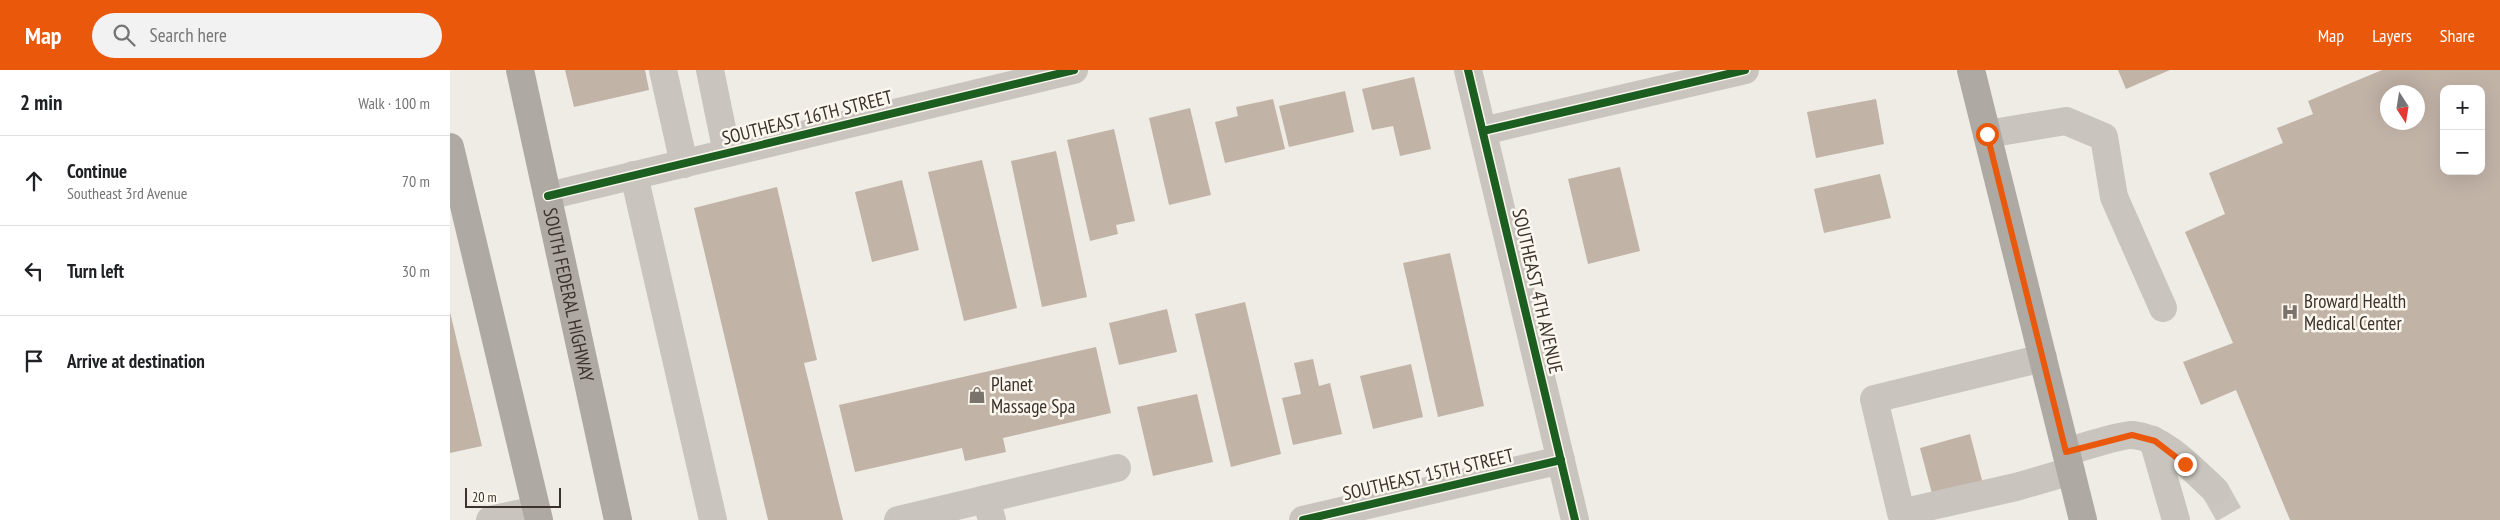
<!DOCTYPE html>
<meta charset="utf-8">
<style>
:root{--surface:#fff;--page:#f2f2f2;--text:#202124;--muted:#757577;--line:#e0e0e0;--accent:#ea580c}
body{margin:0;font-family:"PT Sans Narrow",sans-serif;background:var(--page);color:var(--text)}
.controls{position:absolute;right:15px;top:15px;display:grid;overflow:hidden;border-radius:10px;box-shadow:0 5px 20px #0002}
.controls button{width:45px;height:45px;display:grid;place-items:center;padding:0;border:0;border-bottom:1px solid var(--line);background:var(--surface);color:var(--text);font:25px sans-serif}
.compass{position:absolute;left:1930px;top:15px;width:45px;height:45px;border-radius:50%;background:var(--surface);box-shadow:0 5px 20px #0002;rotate:168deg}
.scale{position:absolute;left:15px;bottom:12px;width:96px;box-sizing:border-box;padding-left:5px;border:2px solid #3a322b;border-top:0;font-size:14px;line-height:18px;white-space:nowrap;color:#3a322b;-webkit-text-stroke:4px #fbf7ee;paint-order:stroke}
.stop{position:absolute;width:15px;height:15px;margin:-11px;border:4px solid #ea580c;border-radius:50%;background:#fff}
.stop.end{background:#ea580c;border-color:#fff;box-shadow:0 1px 5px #0008}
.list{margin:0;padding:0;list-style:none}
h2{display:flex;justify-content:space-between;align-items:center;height:65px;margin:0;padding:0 20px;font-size:21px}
h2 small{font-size:16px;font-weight:400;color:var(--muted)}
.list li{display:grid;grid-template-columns:32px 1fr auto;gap:15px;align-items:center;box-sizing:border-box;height:90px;padding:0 20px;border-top:1px solid var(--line)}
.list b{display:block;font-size:19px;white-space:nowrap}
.list p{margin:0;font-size:16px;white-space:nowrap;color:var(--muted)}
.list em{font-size:16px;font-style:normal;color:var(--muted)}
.icon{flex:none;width:28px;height:28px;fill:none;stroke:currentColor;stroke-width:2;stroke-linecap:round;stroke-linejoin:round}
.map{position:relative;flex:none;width:2050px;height:450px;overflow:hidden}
header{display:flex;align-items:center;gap:30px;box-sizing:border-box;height:70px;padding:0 25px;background:var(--accent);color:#fff}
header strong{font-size:24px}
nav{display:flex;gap:28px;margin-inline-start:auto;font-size:18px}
.search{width:350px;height:45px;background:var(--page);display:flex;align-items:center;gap:12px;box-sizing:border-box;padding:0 18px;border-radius:28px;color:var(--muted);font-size:19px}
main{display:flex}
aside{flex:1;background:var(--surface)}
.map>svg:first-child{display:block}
</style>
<header>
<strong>Map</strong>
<div class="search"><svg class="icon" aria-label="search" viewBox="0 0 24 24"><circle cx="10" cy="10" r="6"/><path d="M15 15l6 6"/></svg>Search here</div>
<nav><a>Map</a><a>Layers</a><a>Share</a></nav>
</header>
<main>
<aside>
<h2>2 min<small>Walk · 100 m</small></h2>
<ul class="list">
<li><svg class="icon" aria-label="ahead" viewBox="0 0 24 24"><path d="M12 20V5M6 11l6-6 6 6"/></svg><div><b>Continue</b><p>Southeast 3rd Avenue</p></div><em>70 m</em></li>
<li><svg class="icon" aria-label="left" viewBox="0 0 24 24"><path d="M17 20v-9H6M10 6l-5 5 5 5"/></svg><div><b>Turn left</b></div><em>30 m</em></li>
<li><svg class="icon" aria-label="arrive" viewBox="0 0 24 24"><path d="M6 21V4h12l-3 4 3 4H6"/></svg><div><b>Arrive at destination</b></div></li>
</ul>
</aside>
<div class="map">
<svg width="2050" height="450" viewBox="0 0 2050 450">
<rect width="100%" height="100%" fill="#efece5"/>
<g fill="#c2b3a7" fill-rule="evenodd">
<polygon points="115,0 195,0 199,20 124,37"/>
<polygon points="1668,0 1720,0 1676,19"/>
<path d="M 1932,0 L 2050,0 L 2050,450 L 1840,450 L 1786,320 L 1751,335 L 1733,292 L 1783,273 L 1735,162 L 1775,144 L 1759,103 L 1833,73 L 1827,58 L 1863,44 L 1858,31 ZM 1994,19 L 2031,19 L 2031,101 L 1994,101 ZM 1938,22 L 1968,22 L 1968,52 L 1938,52 Z"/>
<polygon points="964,7 981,79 950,86 943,56 922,60 912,19"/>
<polygon points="895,21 904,62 839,77 829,36"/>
<polygon points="823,29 835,79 775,93 765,52 788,46 786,37"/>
<polygon points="1426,29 1434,74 1366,88 1357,42"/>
<polygon points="740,38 761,125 719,135 699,48"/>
<polygon points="664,59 685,151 666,155 668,164 640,171 617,70"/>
<polygon points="606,81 637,227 592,237 561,91"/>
<polygon points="532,90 567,238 514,251 478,102"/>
<polygon points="1170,97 1190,181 1138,194 1118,109"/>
<polygon points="1430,104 1441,148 1374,163 1364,119"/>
<polygon points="452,110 469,180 422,192 405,122"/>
<polygon points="327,117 367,290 354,293 393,450 318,450 244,138"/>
<polygon points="1000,183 1034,336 988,347 953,193"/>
<polygon points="795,232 831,384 781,397 745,244"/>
<polygon points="717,239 727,282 669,295 659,253"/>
<polygon points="0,242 32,376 0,383"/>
<polygon points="646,277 661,343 553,368 556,382 515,391 512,378 405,402 389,335"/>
<polygon points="863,289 869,316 880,313 892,364 843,375 832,328 851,324 844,293"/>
<polygon points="961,294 973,347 923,359 910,306"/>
<polygon points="747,324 763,392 703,406 687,337"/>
<polygon points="1520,364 1534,418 1484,431 1470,378"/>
</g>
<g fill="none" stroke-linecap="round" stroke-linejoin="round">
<polyline stroke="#cbc7c0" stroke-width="28" stroke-dasharray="28 14" stroke-linecap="butt" points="1765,420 1782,450"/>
<g stroke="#c9c4bd" stroke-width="28">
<polyline points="213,0 234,94"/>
<polyline points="260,0 277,83"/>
<polyline points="1018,0 1125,450"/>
<polyline points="1033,61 1295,0"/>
<polyline points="1537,64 1616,51 1654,67 1664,127 1713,238"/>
<polyline points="184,105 263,450"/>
<polyline points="98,126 624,0"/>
<polyline points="1593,288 1424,329 1451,443 1566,417 1621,401"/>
<polyline points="1703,370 1726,450"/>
<path d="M 1616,382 C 1629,378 1673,364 1683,365 C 1715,368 1742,399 1765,420"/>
<polyline points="40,450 86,440"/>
<polyline points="448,450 536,429"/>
<polyline points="542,450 536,429 667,398"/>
<polyline points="853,450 1111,390"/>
</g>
<g stroke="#aea9a2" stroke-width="28">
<path id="s1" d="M 70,0 L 168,450"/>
<polyline points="1521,0 1633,450"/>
<polyline points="0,77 89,450"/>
</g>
<g stroke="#fbf7ee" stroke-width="11">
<g id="cycleway">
<polyline points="1018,0 1125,450"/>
<polyline points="1033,61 1295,0"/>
<polyline points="98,126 624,0"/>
<polyline points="853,450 1111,390"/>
</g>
</g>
<use href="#cycleway" stroke="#1b5e20" stroke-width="8"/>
</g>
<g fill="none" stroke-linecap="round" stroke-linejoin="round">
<polyline stroke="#ea580c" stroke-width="6" points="1537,64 1616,382 1682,365 1705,371 1735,394"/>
</g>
<defs>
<g id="hospital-bare" transform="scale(1.35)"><path d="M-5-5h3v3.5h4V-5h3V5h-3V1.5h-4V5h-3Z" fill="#79736c" stroke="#fbf7ee" stroke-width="2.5" paint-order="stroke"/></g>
<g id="shop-bare" transform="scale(1.35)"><path d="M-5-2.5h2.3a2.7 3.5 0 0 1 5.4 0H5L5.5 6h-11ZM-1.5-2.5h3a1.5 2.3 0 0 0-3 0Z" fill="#79736c" stroke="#fbf7ee" stroke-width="2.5" paint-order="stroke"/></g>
</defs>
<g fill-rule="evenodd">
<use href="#hospital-bare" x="1840" y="242"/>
<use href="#shop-bare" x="527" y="325"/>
</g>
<g text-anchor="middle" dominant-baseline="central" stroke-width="5" stroke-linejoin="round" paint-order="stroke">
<g font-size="19" fill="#3a322b" stroke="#fbf7ee">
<text transform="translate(357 47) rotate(-14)">SOUTHEAST 16TH STREET</text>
<text transform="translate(1088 221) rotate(77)">SOUTHEAST 4TH AVENUE</text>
<text stroke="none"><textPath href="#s1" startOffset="230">SOUTH FEDERAL HIGHWAY</textPath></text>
<text transform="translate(978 404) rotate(-13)">SOUTHEAST 15TH STREET</text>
</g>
<g font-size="19" fill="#3a322b" stroke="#fbf7ee" text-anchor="start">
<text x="1854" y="231">Broward Health<tspan x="1854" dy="22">Medical Center</tspan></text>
<text x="541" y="314">Planet<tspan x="541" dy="22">Massage Spa</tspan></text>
</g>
</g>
</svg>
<div class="controls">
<button>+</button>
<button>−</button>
</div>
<svg class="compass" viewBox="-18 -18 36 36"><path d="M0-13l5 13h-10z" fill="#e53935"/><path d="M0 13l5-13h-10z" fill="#757577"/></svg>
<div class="scale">20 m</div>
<div class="stop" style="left:1537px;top:64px"></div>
<div class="stop end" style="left:1735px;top:394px"></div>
</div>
</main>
